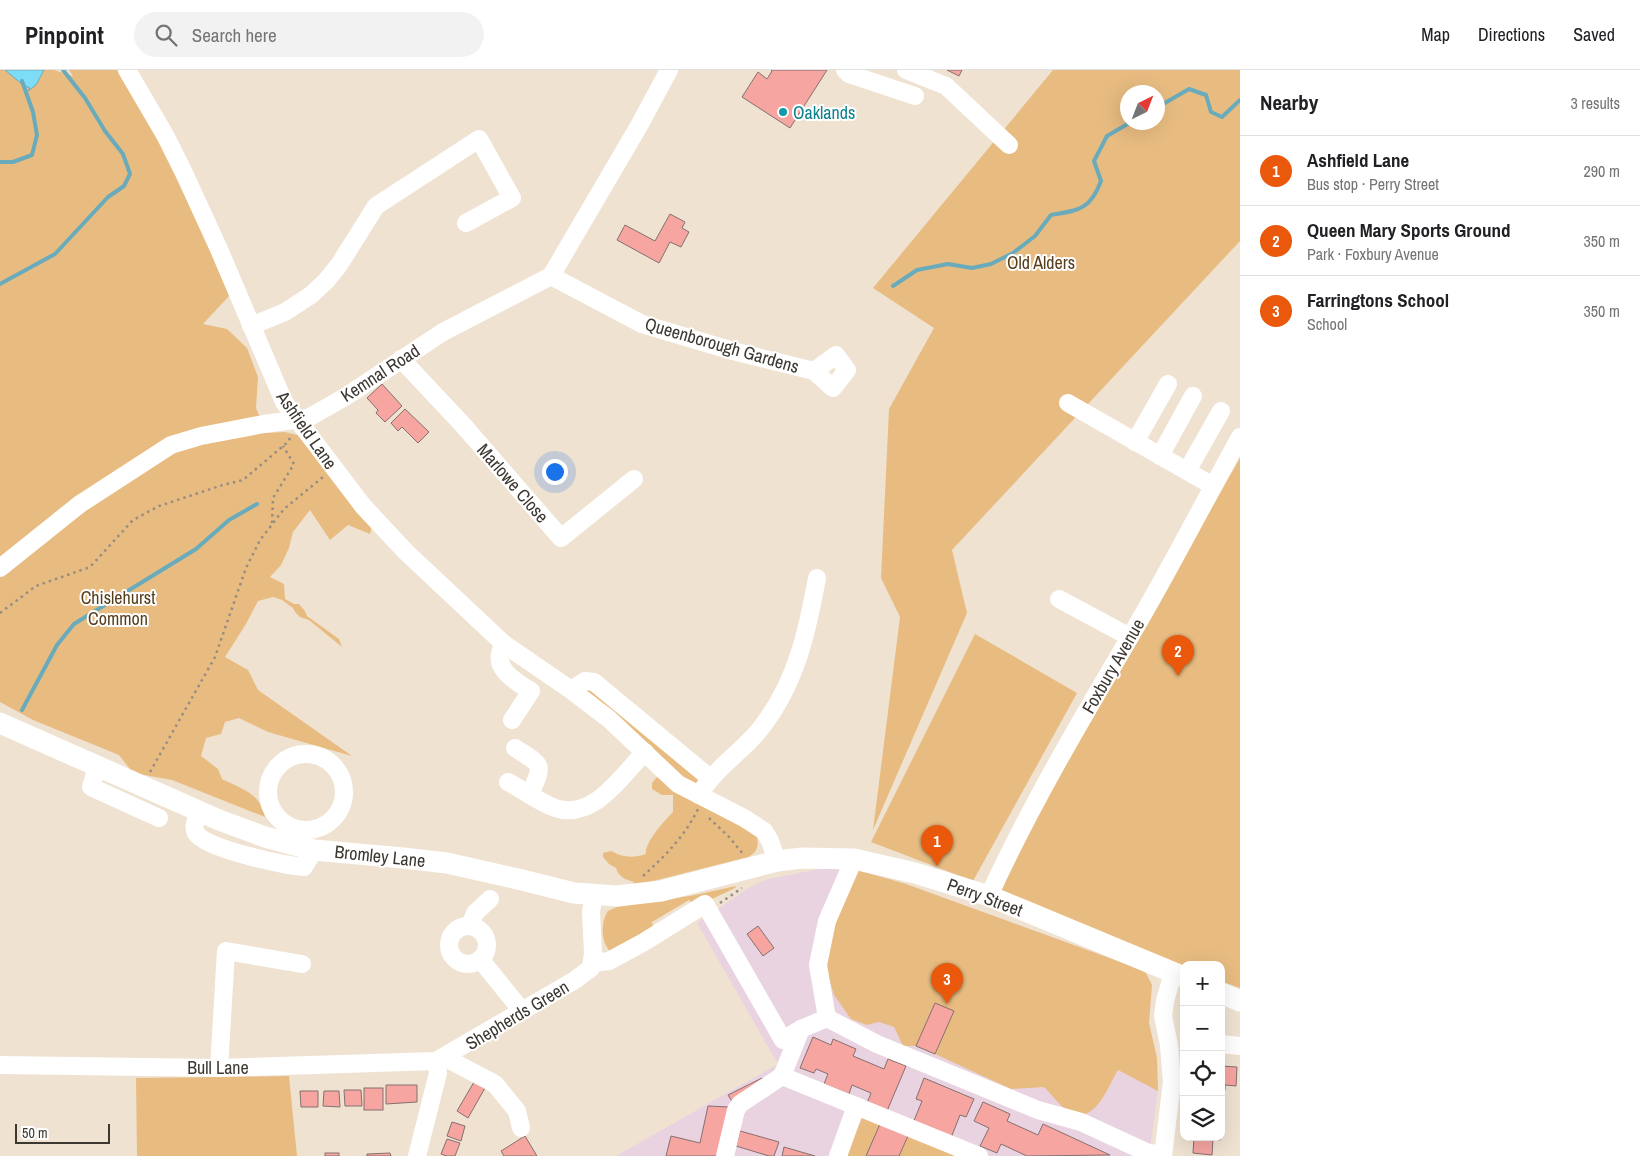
<!DOCTYPE html>
<meta charset="utf-8">
<style>
:root{--surface:#fff;--page:#f2f2f2;--text:#202124;--muted:#757577;--line:#e0e0e0;--accent:#ea580c}
body{margin:0;font-family:"Archivo Narrow",sans-serif;background:var(--page);color:var(--text)}
.controls{position:absolute;right:15px;bottom:15px;display:grid;overflow:hidden;border-radius:10px;box-shadow:0 5px 20px #0002}
.controls button{width:45px;height:45px;display:grid;place-items:center;padding:0;border:0;border-bottom:1px solid var(--line);background:var(--surface);color:var(--text);font:25px sans-serif}
.compass{position:absolute;left:1120px;top:15px;width:45px;height:45px;border-radius:50%;background:var(--surface);box-shadow:0 5px 20px #0002;rotate:42deg}
.scale{position:absolute;left:15px;bottom:12px;width:95px;box-sizing:border-box;padding-left:5px;border:2px solid #3c3730;border-top:0;font-size:14px;line-height:18px;white-space:nowrap;color:#3c3730;-webkit-text-stroke:4px #fff;paint-order:stroke}
.you{position:absolute;left:554px;top:401px;width:18px;height:18px;margin:-12px;border:4px solid #fff;border-radius:50%;background:#1a73e8;box-shadow:0 0 0 8px #1a73e833}
.badge{display:grid;place-items:center;width:32px;height:32px;border-radius:50%;background:var(--accent);color:#fff;font-size:16px;font-weight:700}
.pin{position:absolute;translate:-50% -41px;filter:drop-shadow(0 1px 2px #0008)}
.pin::after{content:'';position:absolute;top:26px;width:18px;height:15px;background:inherit;clip-path:polygon(0 0,100% 0,50% 100%)}
.list{margin:0;padding:0;list-style:none}
h2{display:flex;justify-content:space-between;align-items:center;height:65px;margin:0;padding:0 20px;font-size:21px}
h2 small{font-size:16px;font-weight:400;color:var(--muted)}
.list li{display:grid;grid-template-columns:32px 1fr auto;gap:15px;align-items:center;box-sizing:border-box;height:70px;padding:0 20px;border-top:1px solid var(--line)}
.list b{display:block;font-size:19px;white-space:nowrap}
.list p{margin:0;font-size:16px;white-space:nowrap;color:var(--muted)}
.list em{font-size:16px;font-style:normal;color:var(--muted)}
.icon{flex:none;width:28px;height:28px;fill:none;stroke:currentColor;stroke-width:2;stroke-linecap:round;stroke-linejoin:round}
.map{position:relative;flex:none;width:1240px;height:1086px;overflow:hidden}
header{display:flex;align-items:center;gap:30px;box-sizing:border-box;height:70px;padding:0 25px;background:var(--surface);border-bottom:1px solid var(--line)}
header strong{font-size:24px}
nav{display:flex;gap:28px;margin-inline-start:auto;font-size:18px}
.search{width:350px;height:45px;background:var(--page);display:flex;align-items:center;gap:12px;box-sizing:border-box;padding:0 18px;border-radius:28px;color:var(--muted);font-size:19px}
main{display:flex}
aside{flex:1;background:var(--surface)}
.map>svg:first-child{display:block}
</style>
<header>
<strong>Pinpoint</strong>
<div class="search"><svg class="icon" aria-label="search" viewBox="0 0 24 24"><circle cx="10" cy="10" r="6"/><path d="M15 15l6 6"/></svg>Search here</div>
<nav><a>Map</a><a>Directions</a><a>Saved</a></nav>
</header>
<main>
<div class="map">
<svg width="1240" height="1086" viewBox="0 0 1240 1086">
<rect width="100%" height="100%" fill="#efe2d1"/>
<polygon fill="#e9d3e1" points="841,795 906,814 1145,901 1152,915 1149,953 1157,988 1158,1021 1149,1086 616,1086 778,994 697,853 750,817 768,809"/>
<g fill="#e8bc81" fill-rule="evenodd">
<path d="M 0,0 L 5,0 L 8,2 L 38,11 L 44,0 L 54,0 L 73,6 L 69,0 L 117,0 L 171,93 L 230,225 L 203,254 L 227,259 L 247,278 L 258,307 L 256,338 L 266,363 L 285,362 L 301,366 L 372,456 L 370,464 L 348,455 L 330,470 L 310,440 L 293,462 L 289,478 L 281,495 L 270,507 L 284,514 L 285,529 L 294,534 L 299,534 L 305,541 L 307,546 L 339,569 L 342,577 L 309,550 L 300,547 L 295,542 L 293,538 L 282,530 L 273,527 L 258,531 L 246,554 L 225,587 L 248,600 L 258,620 L 352,686 L 268,662 L 239,648 L 225,652 L 221,664 L 206,668 L 201,686 L 218,699 L 222,709 C 242,719 260,723 265,747 L 172,710 L 133,703 L 119,685 L 33,650 L 0,632 Z"/>
<path d="M 1053,0 L 1240,0 L 1240,171 L 952,480 L 967,543 L 873,760 L 900,547 L 881,508 L 889,339 L 934,258 L 873,218 ZM 1128,22 L 1158,22 L 1158,52 L 1128,52 Z"/>
<polygon points="1240,388 1240,918 1221,911 1221,895 1184,895 1184,897 992,824"/>
<polygon points="975,564 1077,623 973,811 871,772"/>
<polygon points="589,616 698,709 697,714 694,715 686,711 587,622 586,619"/>
<path d="M 660,707 L 741,755 L 757,767 C 759,776 757,783 748,787 L 649,812 L 633,814 L 634,812 C 624,809 619,807 616,798 L 609,794 L 603,787 L 603,783 L 611,781 C 623,788 633,788 646,784 C 644,773 665,750 673,742 L 673,725 L 662,725 L 652,719 L 652,713 L 656,708 Z"/>
<path d="M 857,800 L 906,814 L 1145,901 L 1152,915 L 1149,953 L 1157,988 L 1158,1021 L 1118,1000 C 1106,1020 1093,1061 1064,1038 C 1057,1032 1051,1024 1044,1017 L 1011,1019 L 935,984 L 953,941 L 935,933 L 916,976 L 903,976 L 894,957 L 879,952 L 867,955 L 851,949 L 834,925 L 825,895 L 829,865 Z"/>
<path d="M 736,816 L 735,818 L 712,829 L 692,833 L 689,830 L 652,852 L 653,856 L 612,883 C 601,875 600,852 608,841 L 617,837 L 695,825 Z"/>
<polygon points="289,1006 297,1086 137,1086 136,1008"/>
<polygon points="863,1046 880,1054 866,1086 845,1086"/>
<polygon points="908,1066 961,1086 899,1086"/>
</g>
<polygon fill="#7eddf6" stroke="#6aabbb" points="5,0 44,0 36,15 28,21 30,18 23,15"/>
<g fill="none" stroke-linecap="round" stroke-linejoin="round">
<g stroke="#6aabbb" stroke-width="4">
<polyline points="1158,37 1189,19 1206,25 1211,42 1222,47 1240,30"/>
<polyline points="0,92 13,92 32,85 37,65 33,42 22,11"/>
<polyline points="0,214 55,184 108,127 124,116 130,104 123,84 105,61 85,28 63,0"/>
<path d="M 893,216 L 917,200 L 948,194 L 972,198 L 991,194 L 1013,183 L 1035,166 L 1051,145 C 1079,140 1090,140 1101,111 L 1094,91 L 1107,66 L 1131,52"/>
<polyline points="22,640 57,575 74,554 196,479 229,450 257,434"/>
</g>
</g>
<g fill="#f6a5a1" stroke="#85706f">
<polygon points="771,0 827,0 790,58 742,27 758,2 767,9 772,1"/>
<polygon points="947,0 962,0 959,6"/>
<polygon points="670,144 685,152 682,158 689,162 681,177 670,172 659,193 617,170 625,155 655,171"/>
<polygon points="382,314 402,336 385,352 376,343 378,340 367,328"/>
<polygon points="405,339 429,362 418,373 402,357 398,361 391,353"/>
<polygon points="758,856 774,878 763,886 747,864"/>
<polygon points="935,933 954,941 935,984 916,976"/>
<polygon points="813,967 831,975 833,969 856,979 853,986 884,999 888,989 906,996 887,1041 867,1033 871,1023 852,1015 849,1024 824,1014 828,1004 816,999 814,1003 800,998"/>
<polygon points="1221,996 1237,997 1236,1016 1225,1015 1225,1020 1221,1020"/>
<polygon points="762,1008 766,1016 733,1033 728,1025"/>
<polygon points="924,1008 974,1029 966,1047 960,1045 951,1068 913,1053 922,1031 916,1029"/>
<polygon points="474,1012 485,1018 468,1048 457,1041"/>
<polygon points="386,1015 417,1015 417,1032 386,1034"/>
<rect x="364" y="1018" width="19" height="22"/>
<polygon points="344,1020 361,1020 362,1036 345,1036"/>
<polygon points="300,1021 318,1021 318,1037 301,1037"/>
<polygon points="324,1021 339,1021 340,1037 323,1036"/>
<polygon points="983,1032 1010,1044 1007,1051 1038,1065 1043,1054 1110,1085 1027,1086 1001,1074 997,1083 980,1076 989,1058 974,1051"/>
<polygon points="708,1036 729,1037 717,1086 666,1086 671,1066 700,1073"/>
<polygon points="452,1052 465,1056 461,1071 447,1066"/>
<polygon points="880,1054 908,1066 899,1086 866,1086"/>
<polygon points="740,1061 779,1072 774,1086 769,1086 736,1076"/>
<polygon points="525,1066 537,1086 504,1086 501,1081"/>
<polygon points="1194,1067 1220,1067 1220,1070 1213,1069 1212,1085 1193,1083"/>
<polygon points="447,1069 460,1073 455,1086 447,1086 441,1084"/>
<polygon points="784,1077 815,1086 782,1086"/>
<rect x="325" y="1083" width="14" height="3"/>
<polygon points="390,1083 391,1086 367,1086 367,1084"/>
</g>
<g fill="none" stroke-linecap="round" stroke-linejoin="round">
<g stroke="#978d81" stroke-width="2.5" stroke-dasharray="2.5 4" stroke-linecap="butt">
<polyline points="272,453 273,428 294,394 283,376"/>
<polyline points="0,543 36,516 90,497 133,450 159,436 223,415 243,410 289,371 291,364"/>
<polyline points="150,702 215,587 246,498 260,470 284,439 323,407"/>
<polyline points="709,748 730,768 743,784"/>
<path d="M 643,806 C 665,786 685,766 698,739"/>
<polyline points="720,833 742,818"/>
</g>
<g stroke="#fff" stroke-width="18">
<polyline points="127,0 165,65 184,103 218,177 284,332 363,436 406,482 504,574 571,620 609,649 678,714 744,748 764,761 770,771 777,791"/>
<polyline points="845,0 849,4 915,26"/>
<polyline points="906,0 946,16 1009,75"/>
<polyline points="551,206 642,254 733,281 814,301"/>
<polyline points="251,256 285,242 311,225 326,211 339,195 376,136 479,69 512,128 466,153"/>
<polygon points="836,285 847,300 833,318 814,301"/>
<polyline points="401,289 463,355 561,468 634,409"/>
<polyline points="1068,333 1213,416"/>
<polyline points="1135,372 1168,314"/>
<polyline points="1160,386 1193,326"/>
<polyline points="1187,401 1221,341"/>
<polyline points="0,498 80,434 171,375 201,366 264,354 308,348 345,327 443,262 551,206 640,54 669,0"/>
<polyline points="1059,529 1130,567"/>
<path d="M 504,574 C 490,597 513,610 531,621 L 512,650"/>
<polyline points="571,620 585,611 594,612 710,708"/>
<path d="M 515,678 C 543,696 544,693 530,724"/>
<circle cx="306" cy="722" r="38"/>
<polyline points="97,697 91,717 159,748"/>
<path d="M 508,712 C 523,720 539,732 555,738 C 594,751 622,705 645,682"/>
<path d="M 699,725 C 715,698 742,682 761,658 C 796,613 807,563 817,508"/>
<path d="M 199,741 C 197,749 192,756 196,763 C 205,779 284,795 304,797 L 314,780"/>
<path d="M 989,826 C 1030,736 1080,652 1130,567 C 1169,501 1203,434 1240,367"/>
<polyline points="470,856 475,843 490,829"/>
<circle cx="468" cy="875" r="19"/>
<polyline points="480,889 522,941"/>
<polyline points="592,893 609,891 644,872 705,834 783,970 801,959"/>
<polyline points="827,948 818,895 827,851 854,789"/>
<polyline points="1221,974 1240,976"/>
<polyline points="444,987 495,1014 517,1041 521,1058"/>
<polyline points="0,995 219,998 436,991 575,910 591,898 593,883 591,842 594,825"/>
<polyline points="219,998 226,881 302,894"/>
<polyline points="417,1086 438,1003 436,991"/>
<polyline points="725,1086 736,1040 740,1034 782,1006"/>
<polyline points="838,1086 856,1036"/>
<polyline points="979,1086 782,1006 801,959 827,948 877,974 1038,1040 1081,1052 1146,1082 1163,1085"/>
<polyline points="1163,1086 1172,1012 1169,975 1163,946 1165,931 1173,903"/>
</g>
<g stroke="#fff" stroke-width="21">
<polyline points="0,653 219,750 265,767 314,780 403,788 447,793 522,810 574,823 617,826 661,821 777,791 802,788 854,789 915,803 989,826 1184,907"/>
<polyline points="1221,923 1240,931"/>
</g>
</g>
<circle fill="#0f9aa8" stroke="#fff" stroke-width="2" cx="783" cy="42" r="5"/>
<g text-anchor="middle" dominant-baseline="central" stroke-width="4" stroke-linejoin="round" paint-order="stroke">
<g font-size="18" fill="#0d838f" stroke="#fff" text-anchor="start">
<text x="793" y="42">Oaklands</text>
</g>
<g font-size="18" fill="#563e1b" stroke="#fff">
<text x="1041" y="192">Old Alders</text>
<text x="118" y="527">Chislehurst<tspan x="118" dy="21">Common</tspan></text>
</g>
<g font-size="18" fill="#3c3730" stroke="#fff">
<text transform="translate(722 275) rotate(16)">Queenborough Gardens</text>
<text transform="translate(380 303) rotate(-33)">Kemnal Road</text>
<text transform="translate(307 360) rotate(55)">Ashfield Lane</text>
<text transform="translate(513 413) rotate(49)">Marlowe Close</text>
<text transform="translate(1113 596) rotate(-60)">Foxbury Avenue</text>
<text transform="translate(380 786) rotate(6)">Bromley Lane</text>
<text transform="translate(985 827) rotate(20)">Perry Street</text>
<text transform="translate(517 945) rotate(-31)">Shepherds Green</text>
<text x="218" y="997">Bull Lane</text>
</g>
</g>
</svg>
<div class="controls">
<button>+</button>
<button>−</button>
<button><svg class="icon" aria-label="locate" viewBox="0 0 24 24"><circle cx="12" cy="12" r="6"/><path d="M12 2v4M12 18v4M2 12h4M18 12h4"/></svg></button>
<button><svg class="icon" aria-label="layers" viewBox="0 0 24 24"><path d="M12 4l9 5-9 5-9-5zM3 14l9 5 9-5"/></svg></button>
</div>
<svg class="compass" viewBox="-18 -18 36 36"><path d="M0-13l5 13h-10z" fill="#e53935"/><path d="M0 13l5-13h-10z" fill="#757577"/></svg>
<div class="scale">50 m</div>
<div class="you"></div>
<div class="pin badge" style="left:937px;top:796px">1</div>
<div class="pin badge" style="left:1178px;top:606px">2</div>
<div class="pin badge" style="left:947px;top:934px">3</div>
</div>
<aside>
<h2>Nearby<small>3 results</small></h2>
<ul class="list">
<li><span class="badge">1</span><div><b>Ashfield Lane</b><p>Bus stop · Perry Street</p></div><em>290 m</em></li>
<li><span class="badge">2</span><div><b>Queen Mary Sports Ground</b><p>Park · Foxbury Avenue</p></div><em>350 m</em></li>
<li><span class="badge">3</span><div><b>Farringtons School</b><p>School</p></div><em>350 m</em></li>
</ul>
</aside>
</main>
